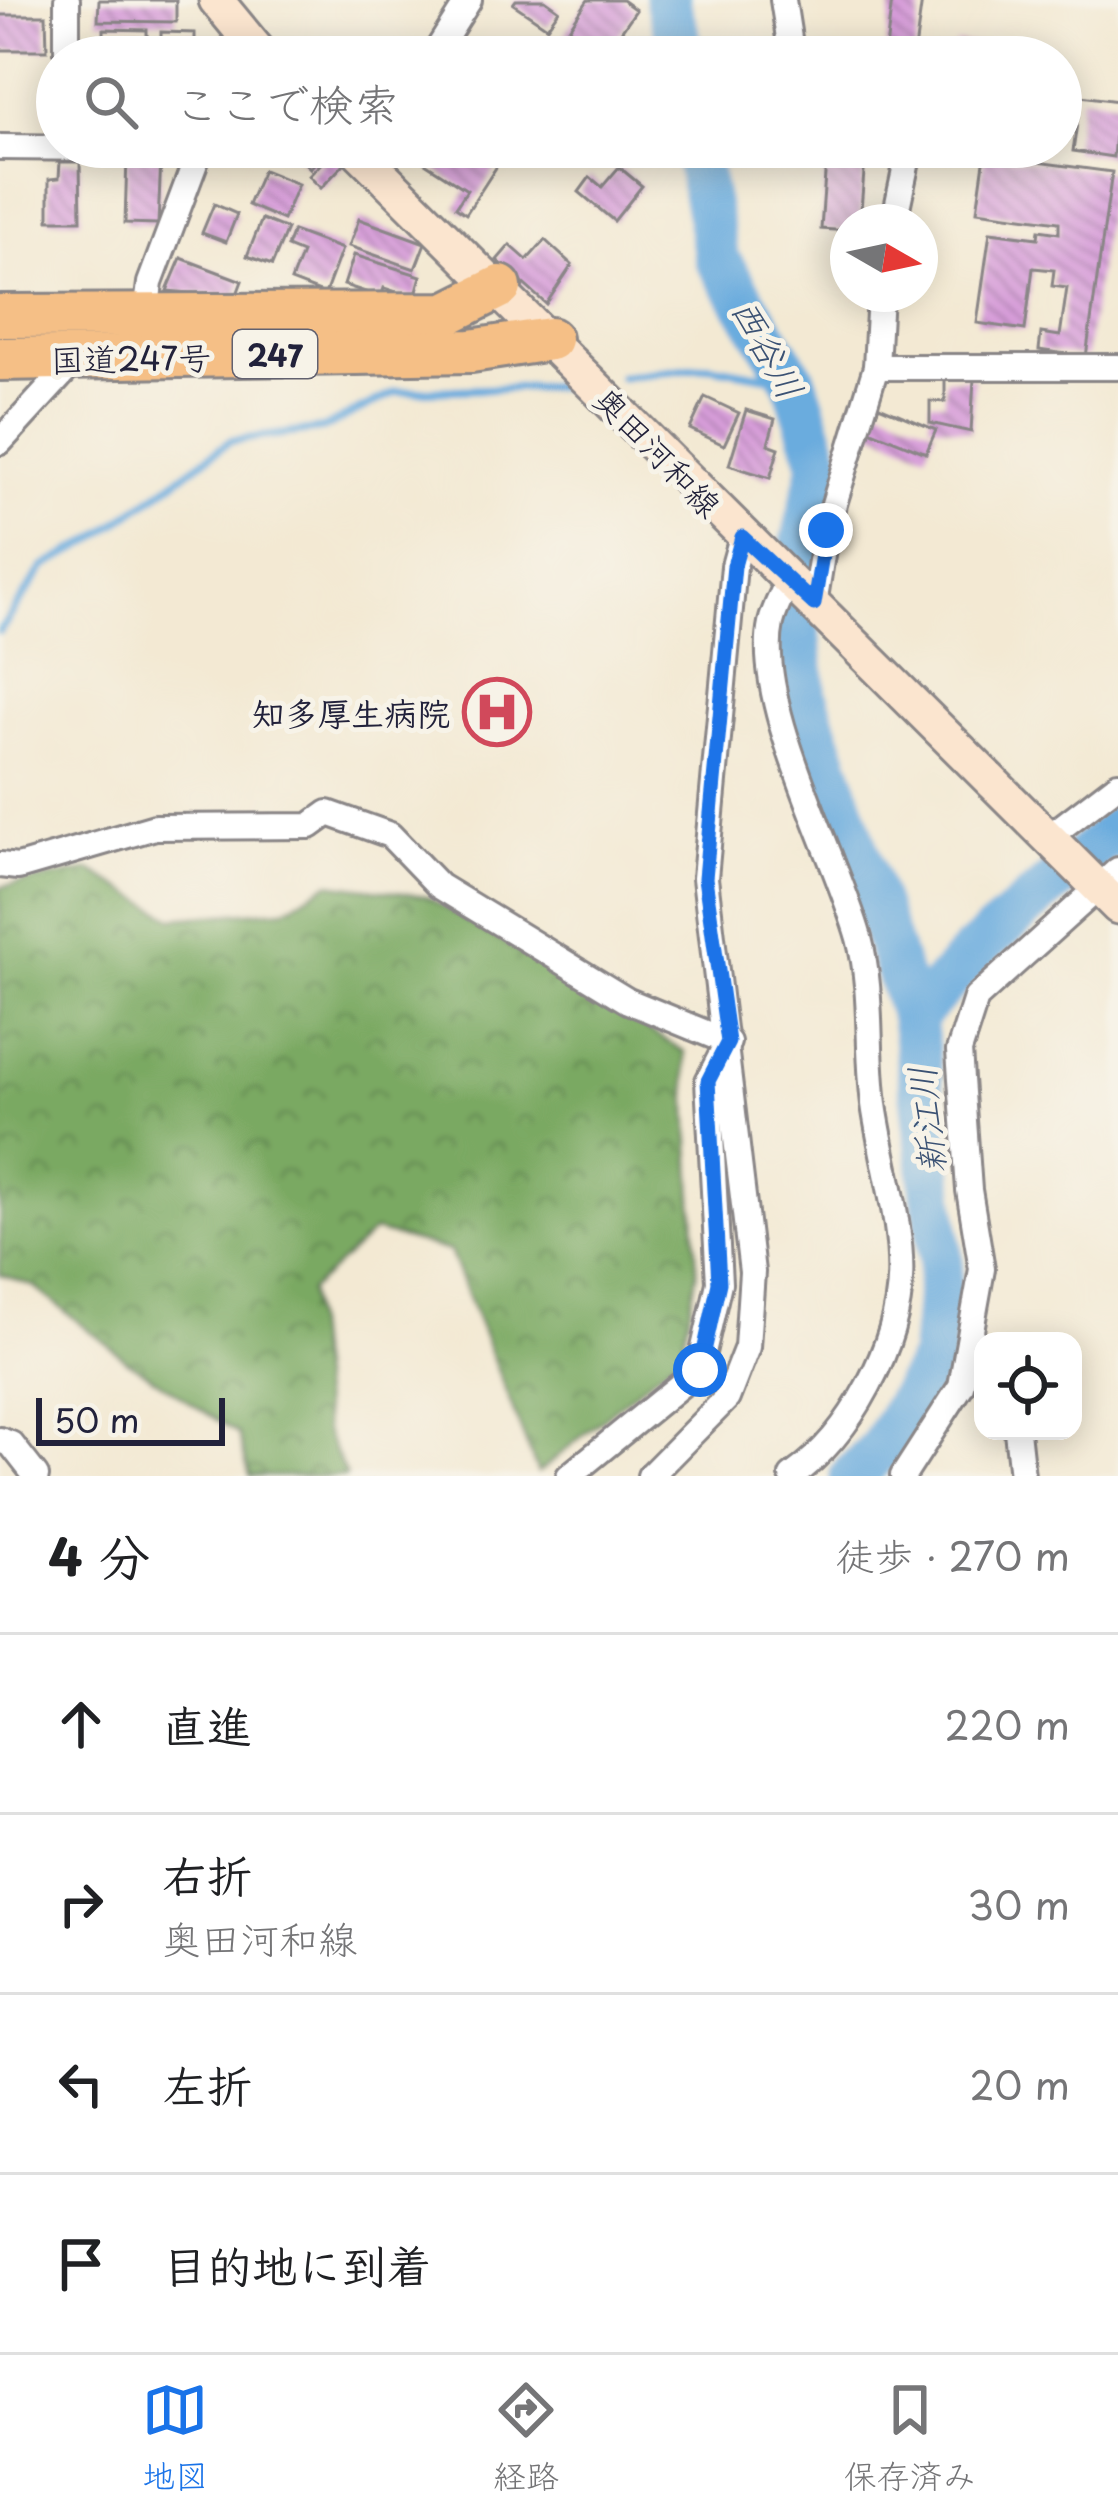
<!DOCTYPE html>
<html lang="ja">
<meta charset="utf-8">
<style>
:root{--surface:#fff;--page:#f2f2f2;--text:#202124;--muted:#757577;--line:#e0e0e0;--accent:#1a73e8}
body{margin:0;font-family:"Playpen Sans","Klee One",sans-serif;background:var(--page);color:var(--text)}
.controls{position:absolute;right:36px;bottom:36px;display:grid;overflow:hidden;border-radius:24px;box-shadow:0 6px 30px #0003}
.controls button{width:108px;height:108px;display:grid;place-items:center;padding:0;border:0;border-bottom:3px solid var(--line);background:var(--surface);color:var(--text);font:60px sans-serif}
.compass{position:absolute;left:830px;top:204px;width:108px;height:108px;border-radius:50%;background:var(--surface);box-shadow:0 6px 30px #0003;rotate:99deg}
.scale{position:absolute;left:36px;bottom:30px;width:189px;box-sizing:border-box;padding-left:12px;border:6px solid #22223b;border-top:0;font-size:33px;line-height:42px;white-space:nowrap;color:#22223b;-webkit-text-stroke:9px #f7f3e8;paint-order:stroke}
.stop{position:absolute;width:36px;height:36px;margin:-27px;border:9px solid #1a73e8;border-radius:50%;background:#fff}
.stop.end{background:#1a73e8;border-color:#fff;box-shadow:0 3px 12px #0008}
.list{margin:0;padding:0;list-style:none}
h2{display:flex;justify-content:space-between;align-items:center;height:156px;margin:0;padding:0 48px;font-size:51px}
h2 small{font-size:39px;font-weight:400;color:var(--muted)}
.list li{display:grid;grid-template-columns:78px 1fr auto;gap:36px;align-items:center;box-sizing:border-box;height:180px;padding:0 48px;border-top:3px solid var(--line)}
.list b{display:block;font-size:45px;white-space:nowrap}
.list p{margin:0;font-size:39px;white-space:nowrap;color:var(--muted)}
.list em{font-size:39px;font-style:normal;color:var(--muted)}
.icon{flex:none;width:66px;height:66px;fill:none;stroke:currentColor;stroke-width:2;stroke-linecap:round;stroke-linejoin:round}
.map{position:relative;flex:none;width:1118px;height:1476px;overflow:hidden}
.search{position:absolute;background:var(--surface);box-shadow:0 6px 30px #0003;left:36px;right:36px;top:36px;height:132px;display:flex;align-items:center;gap:30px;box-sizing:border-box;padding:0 42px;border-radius:66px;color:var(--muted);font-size:45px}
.sheet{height:876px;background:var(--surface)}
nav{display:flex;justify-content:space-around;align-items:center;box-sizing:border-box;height:168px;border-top:3px solid var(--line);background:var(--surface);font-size:33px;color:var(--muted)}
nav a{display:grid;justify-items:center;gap:6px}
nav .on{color:var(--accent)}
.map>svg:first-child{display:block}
</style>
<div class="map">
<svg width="1118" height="1476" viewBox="0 0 1118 1476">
<defs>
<pattern id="forest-crowns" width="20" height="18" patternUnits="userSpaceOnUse" patternTransform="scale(3)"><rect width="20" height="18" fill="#7aa962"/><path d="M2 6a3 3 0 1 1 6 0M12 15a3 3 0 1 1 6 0" fill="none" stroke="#648952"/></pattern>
<pattern id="building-back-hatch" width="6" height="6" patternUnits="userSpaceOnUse" patternTransform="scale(3)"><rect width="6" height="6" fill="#d79dd9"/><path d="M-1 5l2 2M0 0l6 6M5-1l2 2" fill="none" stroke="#ae80b1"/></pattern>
</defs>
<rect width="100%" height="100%" fill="#f7f3e8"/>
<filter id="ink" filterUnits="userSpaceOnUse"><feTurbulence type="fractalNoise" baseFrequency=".00833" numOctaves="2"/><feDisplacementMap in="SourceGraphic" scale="24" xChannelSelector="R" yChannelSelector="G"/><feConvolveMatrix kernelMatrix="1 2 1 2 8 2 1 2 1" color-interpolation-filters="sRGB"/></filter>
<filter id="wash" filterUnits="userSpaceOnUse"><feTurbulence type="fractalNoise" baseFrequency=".004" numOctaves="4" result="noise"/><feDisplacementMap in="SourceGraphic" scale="48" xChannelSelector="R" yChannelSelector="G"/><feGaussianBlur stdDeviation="2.7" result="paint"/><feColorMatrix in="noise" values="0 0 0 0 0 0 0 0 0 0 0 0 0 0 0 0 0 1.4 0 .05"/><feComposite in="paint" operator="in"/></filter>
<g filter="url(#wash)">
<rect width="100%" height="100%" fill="#f3e9d3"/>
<polygon fill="url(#forest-crowns)" stroke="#4e664e" stroke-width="3" points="90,870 173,918 284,909 329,883 426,896 685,1052 697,1271 681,1353 538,1473 450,1251 374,1231 309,1291 325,1431 346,1476 250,1476 238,1434 128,1361 33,1286 0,1274 0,887"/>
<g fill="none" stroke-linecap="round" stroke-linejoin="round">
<g stroke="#6aacde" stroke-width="8">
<polyline points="621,377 709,366 795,381"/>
<polyline points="0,631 44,567 92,541 230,441 322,429 396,392 572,386"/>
</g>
<g stroke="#6aacde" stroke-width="45">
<polyline points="667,0 684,57"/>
<polyline points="695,147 717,259 795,381 821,465 801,551"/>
<polyline points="797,623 805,696 913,1018 941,1262 932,1359 880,1450 852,1476"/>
<polyline points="913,1018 973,952 1118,828"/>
</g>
</g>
<g id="blocks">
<g fill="url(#building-back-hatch)">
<polygon points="99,0 176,0 176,22 98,21"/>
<polygon points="516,0 545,0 559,10 547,27 513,4"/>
<polygon points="588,0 622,0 636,10 603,57 565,34"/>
<polygon points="892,0 922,0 914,57 885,57"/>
<polygon points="0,15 46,15 47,50 0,50"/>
<polygon points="104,29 147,30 147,57 104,57"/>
<polygon points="161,32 195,33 195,57 161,57"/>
<polygon points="956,43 982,45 981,57 954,57"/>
<polygon points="1081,96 1118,101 1113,157 1073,151"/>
<polygon points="289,147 330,147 310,168"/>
<polygon points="400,147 498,147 506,152 466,214 456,207 467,190"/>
<polygon points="827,147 866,147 860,222 848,222 848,231 821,229"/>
<polygon points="332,152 344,164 321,188 309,176"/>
<polygon points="985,155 1112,172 1086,357 1039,350 1041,333 1060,336 1067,288 1052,286 1054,270 1033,268 1025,330 977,323 990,232 1038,238 1039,230 1059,233 1059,222 977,211"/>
<polygon points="127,157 161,158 158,224 125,223"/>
<polygon points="60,162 80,162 81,220 49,220 49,179 59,178"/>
<polygon points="619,167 642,186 614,221 579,192 590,177 602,187"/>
<polygon points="263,170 298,184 283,220 248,205"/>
<polygon points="214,204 237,214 226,242 202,233"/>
<polygon points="262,219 287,229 272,265 247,256"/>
<polygon points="359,219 425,243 415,269 349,246"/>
<polygon points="293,231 342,249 325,294 291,281 302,253 287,247"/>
<polygon points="545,240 572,265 546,304 497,260 510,245 527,260"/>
<polygon points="354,255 421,276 415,298 384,288 381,297 344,285"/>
<polygon points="181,258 242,281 236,297 167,291"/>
<polygon points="974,378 971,432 930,423 930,401 945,402 945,379"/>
<polygon points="705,397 739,413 724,445 690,429"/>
<polygon points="879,406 936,430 926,453 869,430"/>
<polygon points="746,410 775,419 768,444 779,448 770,478 729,465"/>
</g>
</g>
</g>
<g filter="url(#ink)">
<use href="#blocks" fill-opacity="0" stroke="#8a8687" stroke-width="3"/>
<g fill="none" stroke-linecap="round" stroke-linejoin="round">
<g stroke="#8a8687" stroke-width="30">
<g id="street">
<polyline points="67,0 67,57"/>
<polyline points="783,0 791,51 812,57"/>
<polyline points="433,57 469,0"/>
<polyline points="0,147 200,149"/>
<polyline points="894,222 910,147"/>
<polyline points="146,315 150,283 201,147"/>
<polyline points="876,367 1118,367"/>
<polyline points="0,442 77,358"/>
<path d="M 788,580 C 783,594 774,609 771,623 C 754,704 836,855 859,938 C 874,994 866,1054 875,1111 C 893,1221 925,1280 868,1386 C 850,1420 825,1453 792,1476"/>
<polyline points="814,604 826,530 876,367 880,294"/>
<polyline points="1050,836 1118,784"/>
<polyline points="0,865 18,867 155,827 310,826 328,813 390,835 439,886 628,1001 728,1042"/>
<polyline points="1017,1431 1022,1476"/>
<polyline points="0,1440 11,1444 36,1476"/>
<polyline points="569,1476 699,1370 719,1283 708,1081 727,1044"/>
<polyline points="650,1476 727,1398 747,1347 752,1272 705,878 734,566 742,537"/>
<polyline points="903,1476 961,1386 982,1269 969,1190 959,1051 976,998 1118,870"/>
</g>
</g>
<g stroke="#8a8687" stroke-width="39">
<g id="secondary">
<polyline points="216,0 263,57"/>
<polyline points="354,147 1118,907"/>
</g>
</g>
<g stroke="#8a8687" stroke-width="48">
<g id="highway">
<polyline points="0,316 446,314 500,287"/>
<polyline points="0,359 471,351 550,339"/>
</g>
</g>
<use href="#street" stroke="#fff" stroke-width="24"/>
<use href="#secondary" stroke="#fbe5cf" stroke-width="33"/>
<use href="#highway" stroke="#f5bf86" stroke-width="42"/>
</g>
</g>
<g fill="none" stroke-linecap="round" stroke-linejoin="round" filter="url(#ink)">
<polyline stroke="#1a73e8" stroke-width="15" points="700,1370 719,1283 708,1081 728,1042 705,878 734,566 742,537 814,604 826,530"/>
</g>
<defs>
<g id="hospital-ring" transform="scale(3.45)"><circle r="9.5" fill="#f7f3e8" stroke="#d1495b" stroke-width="1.5"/><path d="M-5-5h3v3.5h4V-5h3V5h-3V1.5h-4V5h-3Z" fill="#d1495b"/></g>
</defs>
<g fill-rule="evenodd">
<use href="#hospital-ring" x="497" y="712"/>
</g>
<g text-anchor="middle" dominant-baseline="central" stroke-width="10" stroke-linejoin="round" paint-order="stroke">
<rect fill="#f7f3e8" stroke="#62616f" stroke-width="3" x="233" y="330" width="84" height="48" rx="9"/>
<g font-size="30" font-weight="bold" fill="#22223b">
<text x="275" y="354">247</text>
</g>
<g font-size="33" fill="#22223b" stroke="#f7f3e8">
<text transform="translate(131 357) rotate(-1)">国道247号</text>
<text transform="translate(659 451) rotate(46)">奥田河和線</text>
</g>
<g font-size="33" font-weight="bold" fill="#22223b" stroke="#f7f3e8" text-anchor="end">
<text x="450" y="712">知多厚生病院</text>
</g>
<g font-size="36" font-style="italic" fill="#3b5274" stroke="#f7f3e8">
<text transform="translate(769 348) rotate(61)">西谷川</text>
<text transform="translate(925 1120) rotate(-96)">新江川</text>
</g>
</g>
</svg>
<div class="controls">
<button><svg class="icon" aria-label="locate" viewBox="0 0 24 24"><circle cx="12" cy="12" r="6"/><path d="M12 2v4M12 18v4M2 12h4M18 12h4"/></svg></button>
</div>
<svg class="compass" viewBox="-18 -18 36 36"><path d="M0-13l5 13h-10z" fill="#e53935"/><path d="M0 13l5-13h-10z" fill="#757577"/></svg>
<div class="scale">50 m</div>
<div class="stop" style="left:700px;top:1370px"></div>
<div class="stop end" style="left:826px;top:530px"></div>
<div class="search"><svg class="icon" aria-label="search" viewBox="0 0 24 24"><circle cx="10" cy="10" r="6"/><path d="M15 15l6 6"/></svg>ここで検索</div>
</div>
<section class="sheet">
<h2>4 分<small>徒歩 · 270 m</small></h2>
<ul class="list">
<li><svg class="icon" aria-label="ahead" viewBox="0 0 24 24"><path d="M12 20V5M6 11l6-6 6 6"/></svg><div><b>直進</b></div><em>220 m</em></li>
<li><svg class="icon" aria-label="right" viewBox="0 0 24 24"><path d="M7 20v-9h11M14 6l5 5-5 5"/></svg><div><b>右折</b><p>奥田河和線</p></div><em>30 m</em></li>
<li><svg class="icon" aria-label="left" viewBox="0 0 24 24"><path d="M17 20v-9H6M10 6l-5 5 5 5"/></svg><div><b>左折</b></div><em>20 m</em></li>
<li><svg class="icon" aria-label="arrive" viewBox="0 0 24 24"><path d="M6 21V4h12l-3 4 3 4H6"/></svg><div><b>目的地に到着</b></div></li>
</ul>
</section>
<nav>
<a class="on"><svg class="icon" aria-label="map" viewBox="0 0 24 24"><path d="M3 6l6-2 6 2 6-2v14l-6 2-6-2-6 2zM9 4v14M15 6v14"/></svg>地図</a>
<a><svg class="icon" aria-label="directions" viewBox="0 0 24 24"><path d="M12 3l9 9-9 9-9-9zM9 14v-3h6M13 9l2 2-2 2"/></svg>経路</a>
<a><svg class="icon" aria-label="saved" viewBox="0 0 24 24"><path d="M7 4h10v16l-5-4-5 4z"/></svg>保存済み</a>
</nav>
